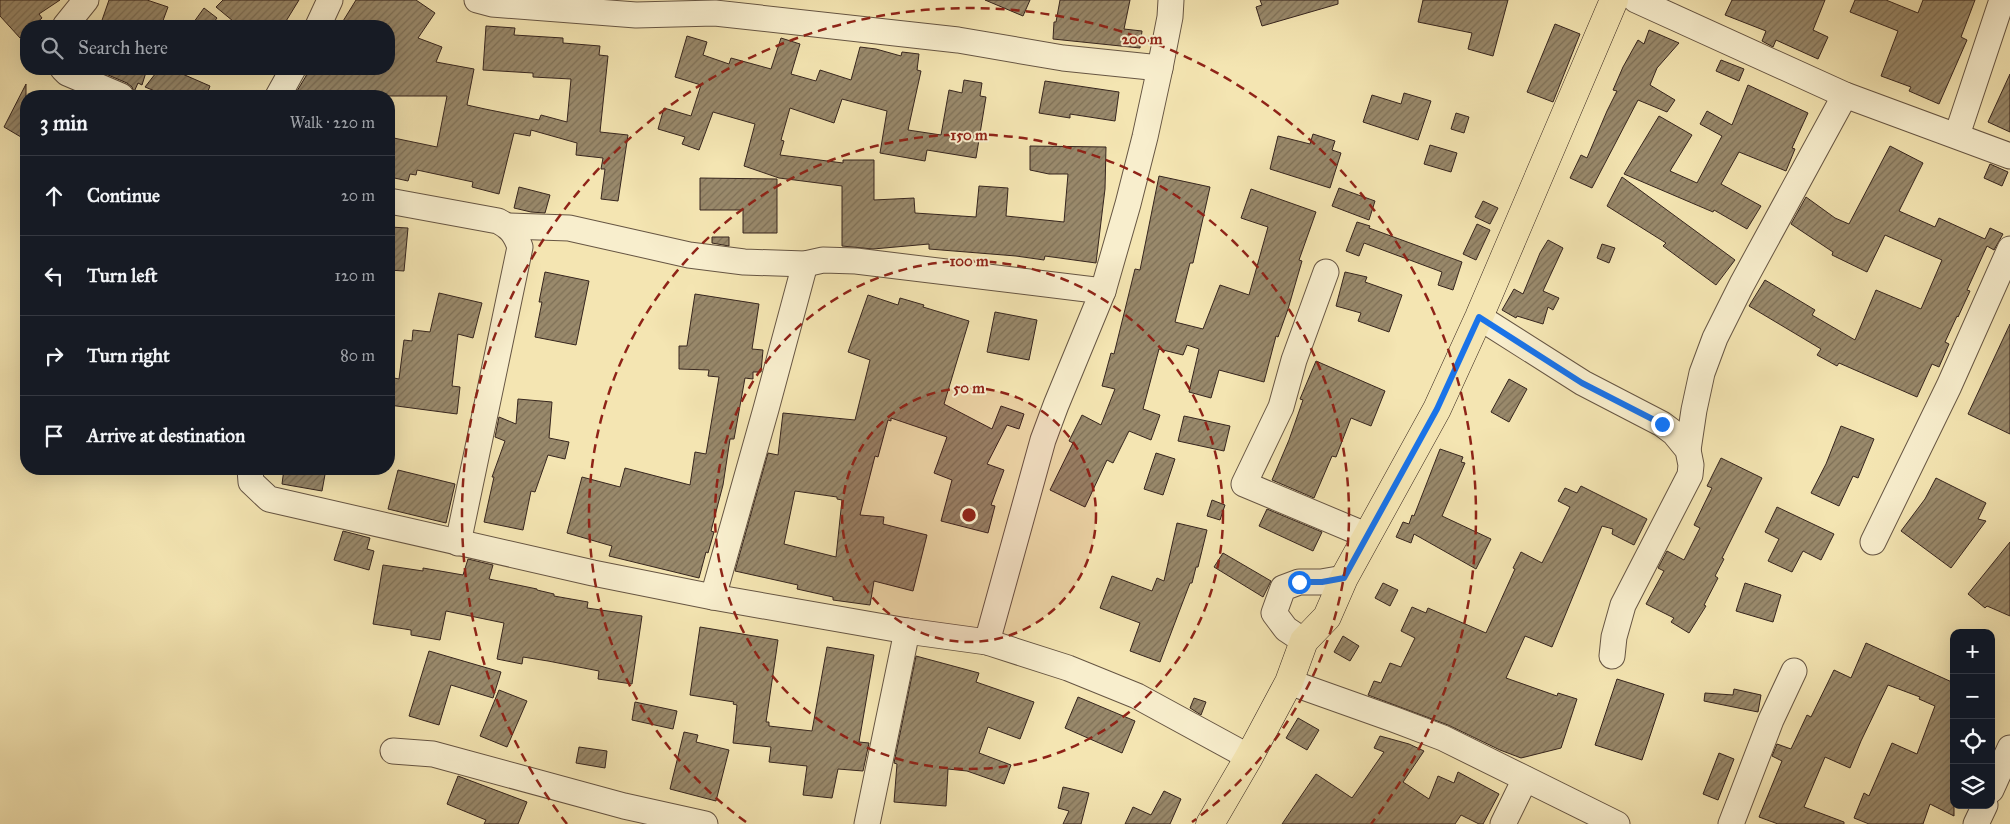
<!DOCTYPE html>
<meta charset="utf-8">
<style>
:root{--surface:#171b24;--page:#20242c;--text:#f1f3f6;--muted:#9ea1a6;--line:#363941}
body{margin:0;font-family:"IM FELL Great Primer",serif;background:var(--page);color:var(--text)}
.controls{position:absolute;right:15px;bottom:15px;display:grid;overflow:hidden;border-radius:10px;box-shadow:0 5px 20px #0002}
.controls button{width:45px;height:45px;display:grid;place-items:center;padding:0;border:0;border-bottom:1px solid var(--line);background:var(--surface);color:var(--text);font:25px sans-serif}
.stop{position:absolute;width:15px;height:15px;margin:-11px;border:4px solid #1a73e8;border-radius:50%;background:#fff}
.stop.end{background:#1a73e8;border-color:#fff;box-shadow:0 1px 5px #0008}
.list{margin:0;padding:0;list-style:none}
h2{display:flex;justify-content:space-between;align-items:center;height:65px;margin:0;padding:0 20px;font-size:21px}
h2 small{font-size:16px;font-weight:400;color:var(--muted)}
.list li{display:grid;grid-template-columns:32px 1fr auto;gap:15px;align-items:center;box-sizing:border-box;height:80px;padding:0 20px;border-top:1px solid var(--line)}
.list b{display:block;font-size:19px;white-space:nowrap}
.list em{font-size:16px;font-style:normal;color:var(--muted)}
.icon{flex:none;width:28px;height:28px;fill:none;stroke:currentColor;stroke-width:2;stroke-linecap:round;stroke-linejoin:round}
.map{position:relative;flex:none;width:2010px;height:824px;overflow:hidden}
.search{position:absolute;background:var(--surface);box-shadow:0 5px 20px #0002;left:20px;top:20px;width:375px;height:55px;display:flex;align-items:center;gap:12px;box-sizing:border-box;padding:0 18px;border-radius:20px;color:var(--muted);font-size:19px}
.panel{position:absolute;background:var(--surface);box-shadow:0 5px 20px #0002;left:20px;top:90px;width:375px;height:385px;border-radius:20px}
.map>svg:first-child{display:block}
</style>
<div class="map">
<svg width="2010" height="824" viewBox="0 0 2010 824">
<defs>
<pattern id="building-hatch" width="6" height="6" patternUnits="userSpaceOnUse" patternTransform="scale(1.25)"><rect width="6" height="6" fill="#99896b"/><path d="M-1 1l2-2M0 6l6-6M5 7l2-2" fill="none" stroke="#7e7057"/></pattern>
</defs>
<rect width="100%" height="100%" fill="#f4e5b2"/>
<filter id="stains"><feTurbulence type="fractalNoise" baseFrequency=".004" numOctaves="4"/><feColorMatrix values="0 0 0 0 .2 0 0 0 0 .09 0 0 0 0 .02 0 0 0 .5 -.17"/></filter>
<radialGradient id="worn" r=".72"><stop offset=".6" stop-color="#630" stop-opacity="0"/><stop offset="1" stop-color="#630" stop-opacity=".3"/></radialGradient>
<g fill="url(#building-hatch)" stroke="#36251e" fill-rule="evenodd">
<polygon points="0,0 60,0 39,14 42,18 33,26 26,26 26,32 20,38 0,16"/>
<polygon points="109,0 147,0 168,7 161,26 100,26"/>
<polygon points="223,0 299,0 283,26 239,26 216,7"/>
<polygon points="356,0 416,0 435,13 418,38 442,47 436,62 474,69 467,105 485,109 539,120 541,115 567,122 571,79 533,77 533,73 483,70 486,26 515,28 514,35 563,38 563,43 600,46 599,55 608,56 600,132 628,135 618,201 601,199 605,169 601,169 603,158 576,155 577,143 531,130 530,136 514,133 499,194 472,187 473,182 417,170 416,175 410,174 408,181 390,177 392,168 389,168 389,137 437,147 447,96 294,96 306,76 307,69 389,69 389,26 340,26"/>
<polygon points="985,0 1030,0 1023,16"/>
<polygon points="1060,0 1130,0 1124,29 1142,31 1140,48 1053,39 1054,22 1056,22"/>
<polygon points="1260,0 1338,0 1338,4 1262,26 1256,7 1262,5"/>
<polygon points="1423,0 1508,0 1493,56 1468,49 1472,33 1418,22"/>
<polygon points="1732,0 1825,0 1813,30 1828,37 1818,59 1776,40 1773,47 1762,41 1766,31 1725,15"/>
<polygon points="1855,0 1886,0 1918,13 1923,0 1975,0 1961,37 1967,40 1939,104 1909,91 1911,87 1881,76 1898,31 1850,12"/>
<polygon points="204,8 217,18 211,26 191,26"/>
<polygon points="1555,24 1580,34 1553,102 1527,92"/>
<polygon points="1649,30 1679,43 1657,68 1650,85 1675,100 1667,112 1638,100 1592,188 1570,178 1581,155 1587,158 1607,111 1617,91 1613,90 1623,67 1638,40 1644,44"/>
<polygon points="687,36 707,42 703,55 729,64 731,58 771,69 781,38 800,44 791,74 816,81 820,70 851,80 860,47 876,49 901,56 902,52 919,54 917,70 921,71 908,130 941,135 949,90 962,93 964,80 982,83 980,96 986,97 976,158 927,150 925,161 880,153 887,111 842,99 834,123 790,108 781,140 784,141 780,155 843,163 843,160 874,160 874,200 914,198 915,213 976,217 979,186 1008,188 1006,216 1064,222 1068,174 1049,174 1030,170 1030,146 1106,147 1105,189 1096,263 1045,256 1044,260 1016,256 929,249 929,244 873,249 842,246 842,186 779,178 744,166 755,124 713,112 699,150 682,144 685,137 658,129 664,108 691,116 701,85 675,77"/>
<polygon points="1721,60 1744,69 1739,81 1716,71"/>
<polygon points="94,69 147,69 142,85 138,83 134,92 132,87 127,83"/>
<polygon points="159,69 171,69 210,86 206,96 167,96 145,87"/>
<polygon points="2010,74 2010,132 1988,122"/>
<polygon points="1045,81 1119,92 1115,121 1070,114 1070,118 1039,113"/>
<polygon points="26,84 26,140 4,127"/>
<polygon points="1748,85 1808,113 1792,148 1795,149 1786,171 1739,152 1721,184 1761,206 1747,229 1714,210 1713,212 1624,174 1659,116 1692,135 1670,171 1697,183 1722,136 1700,124 1707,111 1732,125"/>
<polygon points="1404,93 1431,101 1418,140 1363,122 1372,95 1401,104"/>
<polygon points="1456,113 1469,117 1464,133 1451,129"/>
<polygon points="1313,134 1335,141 1332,150 1341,153 1330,188 1270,169 1278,136 1310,144"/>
<polygon points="1430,145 1457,153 1451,172 1424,164"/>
<polygon points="1890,146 1923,163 1899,211 1935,227 1939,218 1985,239 1990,228 2003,234 1994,250 1987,246 1967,290 1970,291 1958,317 1957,316 1945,342 1949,344 1939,367 1932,364 1917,397 1839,363 1837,366 1817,355 1821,349 1749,306 1765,280 1815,310 1812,315 1855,340 1876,290 1921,309 1942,260 1885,235 1867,272 1832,255 1833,252 1791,224 1806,197 1835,218 1849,224"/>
<polygon points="1990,164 2008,172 2002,186 1984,178"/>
<polygon points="1159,176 1210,187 1193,263 1190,263 1175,322 1203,329 1220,285 1249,295 1268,227 1241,218 1251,189 1316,212 1299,260 1302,261 1288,309 1278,337 1276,336 1264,382 1219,370 1211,398 1189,392 1199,349 1187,345 1183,355 1159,349 1143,409 1160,415 1151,440 1129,431 1113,463 1107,460 1085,507 1050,490 1073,443 1069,441 1082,415 1101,425 1115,389 1102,386 1111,353 1114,354 1135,269 1140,270"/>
<polygon points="1622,177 1735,260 1716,285 1663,246 1666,243 1607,206"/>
<polygon points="700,178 777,179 777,233 743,233 743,210 700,210"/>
<polygon points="519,187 550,195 545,213 531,212 514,208"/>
<polygon points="1339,188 1375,201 1369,220 1332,206"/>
<polygon points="1483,201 1498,208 1490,224 1475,217"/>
<polygon points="1357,222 1370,226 1369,228 1462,262 1453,290 1438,285 1442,272 1364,243 1359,256 1346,251"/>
<polygon points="1477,224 1490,230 1476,260 1463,254"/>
<polygon points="389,227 408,228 404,271 389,270"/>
<polygon points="712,237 729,237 729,246 712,243"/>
<polygon points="1548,240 1563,248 1543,291 1559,298 1553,310 1548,307 1543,324 1517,316 1516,318 1502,310 1514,289 1523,294 1540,253"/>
<polygon points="1602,244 1615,248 1609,263 1597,258"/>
<polygon points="545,272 589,281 576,345 535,337 542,302 539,302"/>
<polygon points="1345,272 1367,277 1365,282 1402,295 1389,332 1358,321 1361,313 1336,306"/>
<polygon points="439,293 482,303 473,338 458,334 452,386 460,387 457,414 389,405 389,377 399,379 404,340 412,341 413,330 430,332"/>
<polygon points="695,294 759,304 752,349 763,350 761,372 753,372 753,379 745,378 734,439 730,439 723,485 711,531 714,532 708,553 706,552 699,578 609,556 612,546 567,533 582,477 620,487 625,468 690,485 695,452 706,454 719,377 708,376 709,370 679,369 679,346 687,346"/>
<path d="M 868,295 L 898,305 L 900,298 L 924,305 L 923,307 L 969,321 L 944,404 L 992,429 L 1001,406 L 1024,414 L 1019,429 L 1007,425 L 987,464 L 1004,470 L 991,505 L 995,506 L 988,533 L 941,521 L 952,480 L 934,473 L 947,437 L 891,418 L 891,421 L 888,420 L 878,457 L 875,456 L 860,515 L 884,517 L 883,524 L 927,535 L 913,591 L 874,581 L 870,605 L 833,600 L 833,597 L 797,589 L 798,585 L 735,571 L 768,453 L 778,455 L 783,413 L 855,420 L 870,360 L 848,352 ZM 795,491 L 837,497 L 837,499 L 842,500 L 836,557 L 784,544 Z"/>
<polygon points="995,312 1037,320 1029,360 987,352"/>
<polygon points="2010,324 2010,434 1968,414"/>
<polygon points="1316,361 1385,391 1371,426 1351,418 1336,457 1332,456 1314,498 1272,480 1289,440 1303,400 1300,399"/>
<polygon points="1509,379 1527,389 1509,422 1491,412"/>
<polygon points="518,399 552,402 549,438 569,442 565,459 548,455 535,492 531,491 523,530 484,522 494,477 492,477 505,441 495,437 499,417 516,424"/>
<polygon points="1184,416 1230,426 1224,451 1178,441"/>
<polygon points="1841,426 1874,439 1858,478 1853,476 1839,506 1811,493 1826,464"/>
<polygon points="1440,449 1463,457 1461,462 1465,463 1442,516 1491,539 1476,569 1414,534 1411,543 1396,537 1403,522 1409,524 1412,515 1414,516"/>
<polygon points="1156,453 1175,459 1163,495 1144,489"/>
<polygon points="1721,458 1762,478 1722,558 1724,559 1715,576 1718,578 1704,605 1706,606 1689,633 1671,622 1674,618 1646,604 1664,571 1658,568 1667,551 1684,560 1700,528 1694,525 1712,488 1707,486"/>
<polygon points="284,469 326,469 322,491 282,484"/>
<polygon points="398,470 455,484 446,523 388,509"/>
<polygon points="1936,478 1986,503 1978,519 1986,521 1951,568 1901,531 1925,499"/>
<polygon points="1581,486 1647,519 1634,545 1612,534 1613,529 1602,526 1552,647 1525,636 1506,678 1557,696 1558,693 1577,699 1561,748 1521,758 1500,750 1448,725 1368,695 1374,681 1381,683 1390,663 1401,667 1415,638 1401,631 1412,607 1426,613 1428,608 1486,633 1515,569 1513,568 1521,552 1542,563 1570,507 1558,501 1565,488 1577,493"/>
<polygon points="1212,500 1225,505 1220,520 1207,516"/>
<polygon points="1777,507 1834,534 1821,560 1803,551 1792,572 1768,561 1779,539 1765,532"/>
<polygon points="1267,509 1322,532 1313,551 1259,526"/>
<polygon points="1177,523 1207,530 1198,567 1196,567 1192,583 1190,583 1160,662 1130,651 1140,623 1100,608 1112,576 1152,591 1157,578 1164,581"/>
<polygon points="343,531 370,538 367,549 374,551 369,570 334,560"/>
<polygon points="2010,542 2010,616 1987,606 1985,608 1968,594"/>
<polygon points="1223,553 1271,581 1263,597 1214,567"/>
<polygon points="468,559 493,565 489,579 537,589 537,590 554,594 554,596 588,602 587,608 642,616 632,684 598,679 599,671 548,661 523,657 522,664 497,659 504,623 446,611 440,640 411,635 411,630 373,624 383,565 423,571 423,568 463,575"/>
<polygon points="1383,583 1398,590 1390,606 1375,598"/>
<polygon points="1745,583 1781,595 1773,622 1736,611"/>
<polygon points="700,627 778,640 766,722 769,722 769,726 812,731 827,647 874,655 859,742 869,743 863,771 838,769 832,798 803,795 807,766 769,762 771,747 733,743 737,705 733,704 734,702 690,695"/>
<polygon points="1343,636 1359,646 1350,661 1334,652"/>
<polygon points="1866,643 1954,683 1954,816 1930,804 1923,824 1869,824 1854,818 1864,793 1869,796 1892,743 1917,754 1935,706 1919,699 1920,697 1888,685 1861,741 1850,768 1825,757 1804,807 1844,822 1844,824 1778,824 1759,817 1782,761 1772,756 1777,744 1791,749 1807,715 1811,717 1834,670 1851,678"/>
<polygon points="429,651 501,672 493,698 451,685 439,725 409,716"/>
<polygon points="916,656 979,673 976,682 1034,702 1020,739 988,727 979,753 1011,765 1004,784 967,771 948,769 946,806 894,802 897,764 894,763"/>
<polygon points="1617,679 1664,694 1642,760 1595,745"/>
<polygon points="1734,689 1761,695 1758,712 1704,701 1705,693 1733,695"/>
<polygon points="499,690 527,701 507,747 480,736"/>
<polygon points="1078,697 1135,721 1122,753 1065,728"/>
<polygon points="1194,698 1206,702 1201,715 1190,708"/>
<polygon points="635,702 677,711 673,729 632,720"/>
<polygon points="1298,718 1319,730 1307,750 1286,738"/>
<polygon points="684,732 698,735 696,742 729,750 716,801 670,789"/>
<polygon points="1380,736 1409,744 1424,751 1403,782 1429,799 1438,776 1454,783 1458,772 1499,794 1483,824 1479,824 1461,815 1455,824 1282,824 1316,774 1352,798 1384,752 1374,748"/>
<polygon points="579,747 607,751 605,768 576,763"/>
<polygon points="1719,753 1734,759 1718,800 1703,794"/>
<polygon points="458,776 527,802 518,824 484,824 486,820 447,804"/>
<polygon points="1063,787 1089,793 1081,824 1063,824 1069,811 1058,808"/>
<polygon points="1164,791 1181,799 1170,824 1125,824 1133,807 1151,815"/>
</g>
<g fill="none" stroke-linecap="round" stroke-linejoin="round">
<g stroke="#665543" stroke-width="27">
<g id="minor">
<polyline points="477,0 492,4 636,15 715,13 958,40 1063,58 1160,68"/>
<polyline points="1636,0 1845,95 2010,156"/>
<polyline points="65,26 86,0"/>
<polyline points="318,26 330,0"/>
<polyline points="63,69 67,73 121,96"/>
<polyline points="278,96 293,69"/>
<polyline points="1957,135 2002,0"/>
<path d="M 389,201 L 498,221 C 510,227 515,233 520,247 L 458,543"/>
<polyline points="509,226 569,228 689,255 744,262 805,264 823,260 856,261 1103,291"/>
<polyline points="1326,272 1294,360 1281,407 1244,484 1368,536"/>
<polyline points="1479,317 1583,383 1662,424 1674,433 1688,450 1691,465 1690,475 1623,605 1614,637 1612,656"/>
<polyline points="1688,450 1694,410 1702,373 1715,338 1742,284 1845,95"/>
<polyline points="250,469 251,482 269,499 593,573 713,597 907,631 987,642 1068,668 1137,696 1249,757"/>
<polyline points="1873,542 1949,386 2010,249"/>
<polyline points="713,597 766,409 805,264"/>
<polyline points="1304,641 1286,629 1274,613 1283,588 1299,582 1321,582 1344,578"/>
<polyline points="987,642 1043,440 1056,405 1103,291 1128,204 1145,137 1160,68 1170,17 1171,0"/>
<polyline points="1289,682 1393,719 1443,738 1617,824"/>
<polyline points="393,751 433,754 624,806 705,824"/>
<polyline points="1991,790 2010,748"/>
<polyline points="867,824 907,631"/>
<polyline points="1503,824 1525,779"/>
<polyline points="1731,824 1771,720 1794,671"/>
<polyline points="1976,824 1985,805"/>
</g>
</g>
<g stroke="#36251e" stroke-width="29">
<polyline id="major" points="1210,824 1249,757 1289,682 1304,641 1327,617 1344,578 1437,409 1479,317 1614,0"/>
</g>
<use href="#minor" stroke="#f8eecd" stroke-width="25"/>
<use href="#major" stroke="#f4e5b2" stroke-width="28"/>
</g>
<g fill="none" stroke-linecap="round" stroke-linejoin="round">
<polyline stroke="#1a73e8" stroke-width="6" points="1299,582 1322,582 1344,578 1437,409 1479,317 1582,383 1662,424"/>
</g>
<circle cx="969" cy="515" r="127" fill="#8f2418" fill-opacity=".12"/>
<g fill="none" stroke="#8f2418" stroke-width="2.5" stroke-dasharray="9 6">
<circle cx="969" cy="515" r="127"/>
<circle cx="969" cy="515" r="254"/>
<path d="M746 822A380 380 0 1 1 1192 822"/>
<path d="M567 824A507 507 0 1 1 1371 824"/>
</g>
<circle cx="969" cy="515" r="8" fill="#8f2418" stroke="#f8eecd" stroke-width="2.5"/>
<g font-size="15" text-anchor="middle" font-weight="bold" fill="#8f2418" stroke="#f8eecd" stroke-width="4" stroke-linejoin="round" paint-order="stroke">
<text x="1142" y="44">200 m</text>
<text x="969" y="140">150 m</text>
<text x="969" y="266">100 m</text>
<text x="969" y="393">50 m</text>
</g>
<rect width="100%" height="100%" filter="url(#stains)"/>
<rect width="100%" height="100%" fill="url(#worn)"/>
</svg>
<div class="controls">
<button>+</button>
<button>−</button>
<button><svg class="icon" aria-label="locate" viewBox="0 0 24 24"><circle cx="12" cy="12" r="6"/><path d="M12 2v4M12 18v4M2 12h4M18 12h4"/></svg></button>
<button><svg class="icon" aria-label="layers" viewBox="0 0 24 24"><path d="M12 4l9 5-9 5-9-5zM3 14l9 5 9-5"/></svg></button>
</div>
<div class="stop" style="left:1299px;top:582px"></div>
<div class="stop end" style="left:1662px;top:424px"></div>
<div class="search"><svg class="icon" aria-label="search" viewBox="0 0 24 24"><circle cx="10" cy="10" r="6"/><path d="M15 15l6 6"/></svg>Search here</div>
<section class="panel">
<h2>3 min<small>Walk · 220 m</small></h2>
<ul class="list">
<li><svg class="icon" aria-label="ahead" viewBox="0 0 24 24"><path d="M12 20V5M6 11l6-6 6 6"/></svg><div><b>Continue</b></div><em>20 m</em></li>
<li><svg class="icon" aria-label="left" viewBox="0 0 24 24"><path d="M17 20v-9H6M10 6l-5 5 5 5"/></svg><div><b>Turn left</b></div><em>120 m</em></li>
<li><svg class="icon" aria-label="right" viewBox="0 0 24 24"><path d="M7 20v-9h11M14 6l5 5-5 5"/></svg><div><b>Turn right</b></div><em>80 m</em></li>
<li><svg class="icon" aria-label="arrive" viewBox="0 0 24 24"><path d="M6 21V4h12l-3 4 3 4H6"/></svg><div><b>Arrive at destination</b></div></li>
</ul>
</section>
</div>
